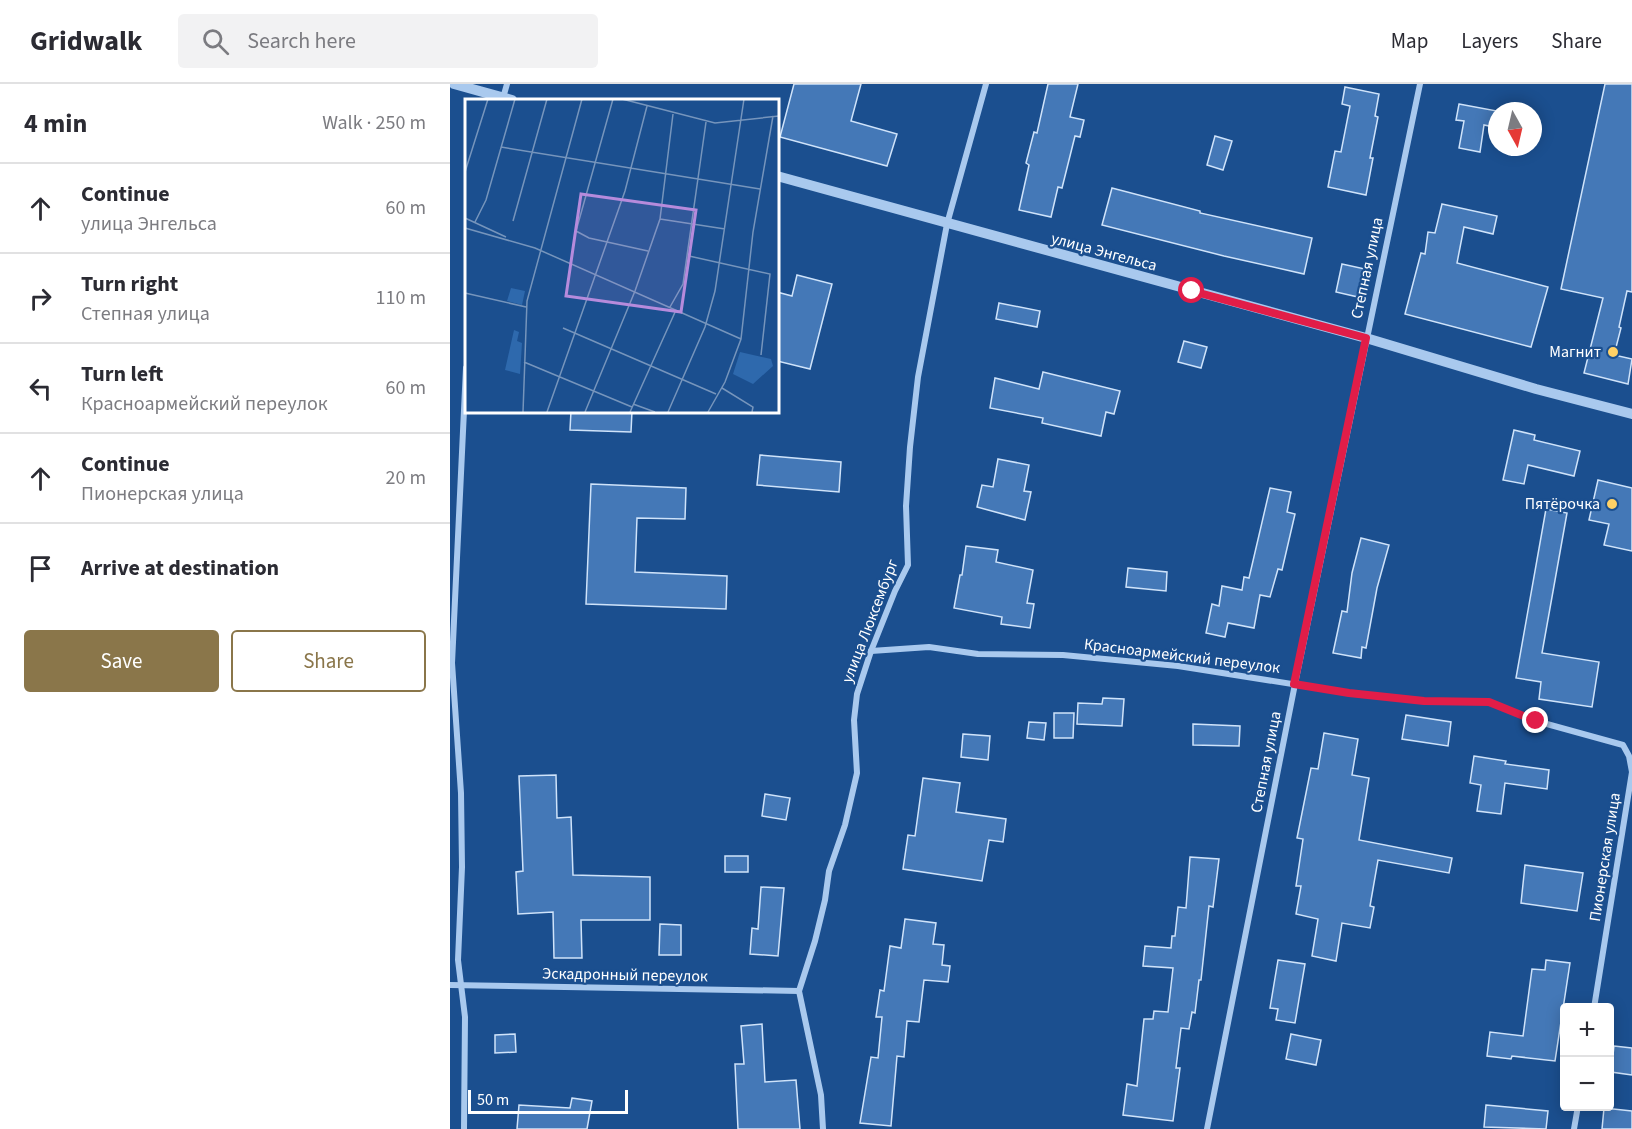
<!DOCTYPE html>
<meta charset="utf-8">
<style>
:root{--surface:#fff;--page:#f2f2f3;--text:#2b2b33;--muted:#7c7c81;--line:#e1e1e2;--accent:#8a764a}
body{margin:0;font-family:"Source Sans 3",sans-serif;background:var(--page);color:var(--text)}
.controls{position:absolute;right:18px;bottom:18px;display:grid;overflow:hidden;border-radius:6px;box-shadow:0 3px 15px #0003}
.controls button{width:54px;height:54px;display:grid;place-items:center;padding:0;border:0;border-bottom:2px solid var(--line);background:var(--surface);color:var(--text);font:30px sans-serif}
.compass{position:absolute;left:1038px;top:18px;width:54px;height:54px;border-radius:50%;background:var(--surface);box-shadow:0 3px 15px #0003;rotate:172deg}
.scale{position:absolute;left:18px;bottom:15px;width:160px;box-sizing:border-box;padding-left:6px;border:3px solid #fff;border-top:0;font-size:16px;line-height:21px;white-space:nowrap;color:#fff;-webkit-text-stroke:4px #1b4f8f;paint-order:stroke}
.stop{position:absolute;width:18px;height:18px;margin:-14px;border:4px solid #e11d48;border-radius:50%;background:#fff}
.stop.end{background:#e11d48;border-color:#fff;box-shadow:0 2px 6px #0008}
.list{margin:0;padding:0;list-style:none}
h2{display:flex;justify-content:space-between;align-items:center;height:78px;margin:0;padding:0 24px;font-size:26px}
h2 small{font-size:20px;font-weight:400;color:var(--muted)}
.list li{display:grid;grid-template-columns:39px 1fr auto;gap:18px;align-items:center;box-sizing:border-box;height:90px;padding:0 24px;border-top:2px solid var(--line)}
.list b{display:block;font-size:22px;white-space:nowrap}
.list p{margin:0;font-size:20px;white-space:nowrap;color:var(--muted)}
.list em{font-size:20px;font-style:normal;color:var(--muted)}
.actions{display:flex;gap:12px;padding:18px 24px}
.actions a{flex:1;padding:14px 0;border:2px solid var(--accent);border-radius:6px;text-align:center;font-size:21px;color:var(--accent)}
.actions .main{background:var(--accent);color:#fff}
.icon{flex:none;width:33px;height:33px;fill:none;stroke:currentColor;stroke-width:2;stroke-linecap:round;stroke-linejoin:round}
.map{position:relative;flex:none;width:1182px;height:1045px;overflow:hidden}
header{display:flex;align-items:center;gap:36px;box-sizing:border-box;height:84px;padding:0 30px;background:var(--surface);border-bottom:2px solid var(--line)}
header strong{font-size:28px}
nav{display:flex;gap:33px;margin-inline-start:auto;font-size:21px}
.search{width:420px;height:54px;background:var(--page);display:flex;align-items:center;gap:15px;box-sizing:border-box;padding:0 21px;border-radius:6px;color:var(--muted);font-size:22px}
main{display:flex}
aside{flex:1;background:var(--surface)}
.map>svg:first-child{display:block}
</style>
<header>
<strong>Gridwalk</strong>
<div class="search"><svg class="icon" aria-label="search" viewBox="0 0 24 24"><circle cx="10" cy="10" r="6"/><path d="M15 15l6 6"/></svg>Search here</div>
<nav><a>Map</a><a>Layers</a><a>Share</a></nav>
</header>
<main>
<aside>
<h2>4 min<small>Walk · 250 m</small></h2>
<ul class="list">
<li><svg class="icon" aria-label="ahead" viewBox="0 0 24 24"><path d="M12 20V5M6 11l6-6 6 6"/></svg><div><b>Continue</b><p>улица Энгельса</p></div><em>60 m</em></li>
<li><svg class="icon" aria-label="right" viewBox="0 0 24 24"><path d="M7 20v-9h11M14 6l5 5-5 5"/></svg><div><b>Turn right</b><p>Степная улица</p></div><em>110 m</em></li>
<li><svg class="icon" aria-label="left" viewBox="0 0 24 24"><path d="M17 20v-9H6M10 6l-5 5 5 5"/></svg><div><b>Turn left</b><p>Красноармейский переулок</p></div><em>60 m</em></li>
<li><svg class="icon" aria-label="ahead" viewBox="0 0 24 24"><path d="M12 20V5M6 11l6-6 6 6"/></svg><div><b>Continue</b><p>Пионерская улица</p></div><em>20 m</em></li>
<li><svg class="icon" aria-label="arrive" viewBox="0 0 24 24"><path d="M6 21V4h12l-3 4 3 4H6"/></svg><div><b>Arrive at destination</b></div></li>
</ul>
<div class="actions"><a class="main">Save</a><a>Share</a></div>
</aside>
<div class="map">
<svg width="1182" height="1045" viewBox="0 0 1182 1045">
<rect width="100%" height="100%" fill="#1b4f8f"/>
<g fill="#4478b7" stroke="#cfe3fa" stroke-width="1.5">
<polygon points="344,0 411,0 401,37 447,50 437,82 330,53"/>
<polygon points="598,0 628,0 620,33 634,36 630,53 625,52 612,104 608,103 601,133 569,126 579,81 576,79 584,48 587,49"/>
<polygon points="1155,0 1182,0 1182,208 1177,207 1169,243 1171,244 1164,271 1182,275 1178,300 1134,289 1153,214 1111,205"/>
<polygon points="895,3 929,10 925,32 928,33 920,74 923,74 916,111 878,103 885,67 891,68 900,22 892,20"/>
<polygon points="1009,20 1047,27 1044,43 1034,41 1030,68 1009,64 1014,37 1006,36"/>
<polygon points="765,52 782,57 773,86 757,81"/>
<polygon points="662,104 750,127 750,129 862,154 854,190 774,172 652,141"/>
<polygon points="992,120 1047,132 1043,150 1014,143 1007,179 1098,203 1081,263 955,230 971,169 975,170 978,148 985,149"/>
<polygon points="892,180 915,185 908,213 886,208"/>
<polygon points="347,191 382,200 360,285 327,277 327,208 342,212"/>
<polygon points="549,219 590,227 587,243 546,235"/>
<polygon points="734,257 757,263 751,284 728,278"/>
<polygon points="593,288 670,307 664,330 656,328 651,352 592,339 593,334 540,324 545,294 589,305"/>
<polygon points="121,327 182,327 181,348 120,346"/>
<polygon points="1064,346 1085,351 1084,356 1130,367 1124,392 1078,381 1074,400 1053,396"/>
<polygon points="310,371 391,378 389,408 307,401"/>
<polygon points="548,375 579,381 574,407 581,408 575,436 527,423 532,401 543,403"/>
<polygon points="1148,396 1182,404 1182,467 1154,461 1159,440 1139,436"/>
<polygon points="141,400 236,404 235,435 187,434 185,488 277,492 276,525 136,520"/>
<polygon points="820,404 841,408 837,428 845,430 832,486 828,485 820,513 810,511 804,544 778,539 775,553 756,549 762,520 769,522 772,502 792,506 794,493 799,494"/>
<polygon points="1096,425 1117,429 1092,569 1149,578 1142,623 1089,615 1091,598 1066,594"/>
<polygon points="911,454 939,461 927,504 916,564 912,563 911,574 883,569 892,527 897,528 902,489"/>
<polygon points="516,462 548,466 546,478 583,486 577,519 584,520 580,544 551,540 552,533 504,524 510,491 512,491"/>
<polygon points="678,484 717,488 716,507 676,503"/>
<polygon points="653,614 674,615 672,642 627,640 628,619 652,620"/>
<polygon points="604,629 624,629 623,654 604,654"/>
<polygon points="956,631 1001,638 998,662 952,655"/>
<polygon points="579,638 596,639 594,656 577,654"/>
<polygon points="743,640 790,642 789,662 743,661"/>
<polygon points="874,649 908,655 902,691 919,694 909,756 1002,774 999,789 928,776 920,822 924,823 920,844 892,839 886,877 862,872 868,835 846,830 851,802 846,802 853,755 847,754 861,684 868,685"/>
<polygon points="513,650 540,652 538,676 511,673"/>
<polygon points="1024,672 1056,677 1055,680 1099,686 1097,705 1055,699 1051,730 1027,727 1031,701 1020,699"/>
<polygon points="106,691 107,734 121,733 123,791 200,793 200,836 131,836 132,874 104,874 103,828 68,830 66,788 73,787 69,692"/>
<polygon points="473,694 510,699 506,728 556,735 553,758 539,756 532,797 453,785 458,751 465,752"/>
<polygon points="315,710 340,714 336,736 312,732"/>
<rect x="275" y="772" width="23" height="16"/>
<polygon points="740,773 769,775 763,823 759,822 751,896 749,896 745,929 742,928 739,945 731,944 726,984 730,984 723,1037 673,1031 677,1000 687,1002 694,935 703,935 704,927 718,928 723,884 693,882 695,862 721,864 722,852 725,852 728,823 736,824"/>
<polygon points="1075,781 1133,789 1127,827 1071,819"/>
<polygon points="311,803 334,804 328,872 300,870 302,844 308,845"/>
<polygon points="455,835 486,839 483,860 494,861 492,881 500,882 498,898 474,896 469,938 457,937 454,973 447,972 441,1042 410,1039 421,973 428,974 432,933 426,933 430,906 434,907 440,862 451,864"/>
<polygon points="210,840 231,841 231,871 209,871"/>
<polygon points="828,876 855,880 845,939 826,936 828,925 820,924"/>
<polygon points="1096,876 1120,879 1105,977 1062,972 1061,975 1037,972 1040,948 1073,952 1082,885 1095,886"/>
<polygon points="312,940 315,998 346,996 350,1045 288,1045 285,980 294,980 291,942"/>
<polygon points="65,950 66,968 45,969 45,951"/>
<polygon points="841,950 871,956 866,981 836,975"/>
<polygon points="1164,962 1182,964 1182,991 1161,988"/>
<polygon points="122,1014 142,1017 137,1045 67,1045 69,1021 120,1024"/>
<polygon points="1036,1021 1098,1027 1096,1045 1034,1043"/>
<polygon points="1154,1024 1182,1027 1182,1045 1152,1045"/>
</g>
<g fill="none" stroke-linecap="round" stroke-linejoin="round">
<g stroke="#a9c9ee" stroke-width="6">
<polyline points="53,14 57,0"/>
<polyline points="421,567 479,563 528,570 613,571 728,582 899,609 974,617 1039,618 1086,637 1173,661 1179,672 1182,688 1144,924"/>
<polyline points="0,901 349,907"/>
<polyline points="14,1045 15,933 8,876 12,783 11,709 2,579 16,284"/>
<polyline points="373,1045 371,1011 349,907 365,857 375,816 379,787 395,741 407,689 404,636 407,610 421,567 445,507 458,481 456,422 460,363 468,293 497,140 536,0"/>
<polyline points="757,1045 845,600 970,0"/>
<polyline points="1124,1045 1128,1022"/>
</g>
<g stroke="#a9c9ee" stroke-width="10">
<polyline points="4,0 62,16"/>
<polyline points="327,92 916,254 1086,305 1182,330"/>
</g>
</g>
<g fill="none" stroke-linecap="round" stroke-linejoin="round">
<polyline stroke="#e11d48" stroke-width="8" points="742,207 916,254 844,600 899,609 974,617 1039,618 1086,637"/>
</g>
<g fill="#ffd166" stroke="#1b4f8f" stroke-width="2">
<circle cx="1163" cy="268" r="6"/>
<circle cx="1162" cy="420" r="6"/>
</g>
<g text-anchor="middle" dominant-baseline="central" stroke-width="4.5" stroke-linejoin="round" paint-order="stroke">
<g font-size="16" fill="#fff" stroke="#1b4f8f">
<text transform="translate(654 168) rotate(15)">улица Энгельса</text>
<text transform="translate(917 184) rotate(-78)">Степная улица</text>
<text transform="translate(420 537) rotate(-69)">улица Люксембург</text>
<text transform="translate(732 572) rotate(7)">Красноармейский переулок</text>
<text transform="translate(816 678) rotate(-79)">Степная улица</text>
<text transform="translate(1155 773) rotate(-81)">Пионерская улица</text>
<text transform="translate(175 891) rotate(1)">Эскадронный переулок</text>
</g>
<g font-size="16" fill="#fff" stroke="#1b4f8f" text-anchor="end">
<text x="1151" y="268">Магнит</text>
<text x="1150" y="420">Пятёрочка</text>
</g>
</g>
<g transform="translate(15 15)">
<rect width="314" height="314" fill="#1b4f8f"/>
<path d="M 46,189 L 60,192 L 57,206 L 42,202 ZM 49,231 L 54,233 L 52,242 L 57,244 L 55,275 L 40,271 ZM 275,253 L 306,260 L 308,267 L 288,285 L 268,275 Z" fill="#2e69ad"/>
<path fill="none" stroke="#7695bc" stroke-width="1.5" d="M 148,0 L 111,132 L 124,139 L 183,152M 157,0 L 250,24 L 314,17M 36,48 L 295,90M 0,73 L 23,0M 0,119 L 41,138M 195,120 L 260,130M 48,122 L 82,0M 10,123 L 21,101 L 50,0M 0,129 L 70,149 L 276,240M 224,157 L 305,175 L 296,256M 0,194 L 61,208M 205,208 L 218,185 L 241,23M 98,229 L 251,295M 59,263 L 167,308M 257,289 L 288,308 L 287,313M 168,305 L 190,313M 58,313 L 62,202 L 117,0M 82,313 L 160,92 L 182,7M 120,313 L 170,192 L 195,120 L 208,15M 165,313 L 211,211M 203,313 L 240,228 L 250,192 L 279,0M 243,313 L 260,283 L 276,240 L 288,133 L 308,17"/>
<path fill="#b68bdc" fill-opacity="0.15" stroke="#b68bdc" stroke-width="3" d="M 116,95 L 231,111 L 216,213 L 101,197 Z"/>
<rect width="314" height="314" fill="none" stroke="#fff" stroke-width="3"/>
</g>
</svg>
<div class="controls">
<button>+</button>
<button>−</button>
</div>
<svg class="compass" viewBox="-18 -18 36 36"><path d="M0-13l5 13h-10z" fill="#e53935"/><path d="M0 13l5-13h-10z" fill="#7c7c81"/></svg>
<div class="scale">50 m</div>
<div class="stop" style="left:742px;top:207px"></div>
<div class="stop end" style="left:1086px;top:637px"></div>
</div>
</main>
